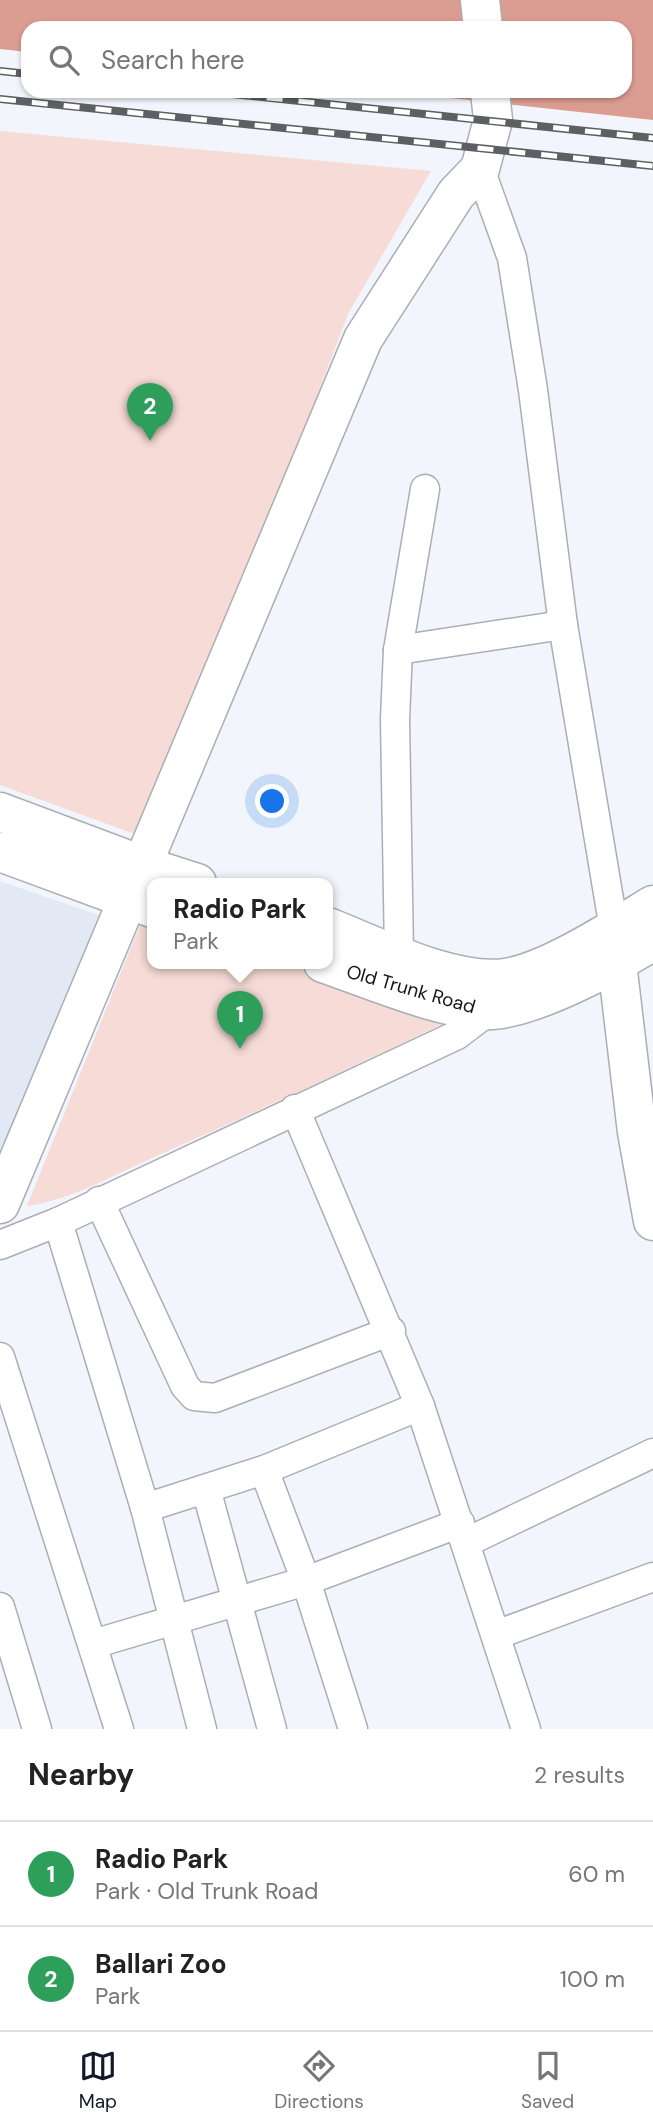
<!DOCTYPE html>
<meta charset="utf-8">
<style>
:root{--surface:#fff;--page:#f6f6f6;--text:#222;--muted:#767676;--line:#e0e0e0;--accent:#111827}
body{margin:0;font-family:"DM Sans",sans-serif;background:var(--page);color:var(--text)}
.you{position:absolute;left:273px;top:802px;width:24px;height:24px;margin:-18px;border:5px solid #fff;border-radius:50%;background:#1a73e8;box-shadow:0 0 0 10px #1a73e833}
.badge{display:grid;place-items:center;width:46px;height:46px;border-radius:50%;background:var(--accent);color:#fff;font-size:23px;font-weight:700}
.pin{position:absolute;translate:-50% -58px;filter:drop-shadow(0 2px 4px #0008)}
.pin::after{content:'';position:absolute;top:37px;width:24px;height:21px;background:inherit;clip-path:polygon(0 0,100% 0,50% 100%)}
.popup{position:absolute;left:147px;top:878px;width:186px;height:91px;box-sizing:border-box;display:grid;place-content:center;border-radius:14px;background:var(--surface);filter:drop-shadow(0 2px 5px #0005);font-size:23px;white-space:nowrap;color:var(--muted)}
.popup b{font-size:26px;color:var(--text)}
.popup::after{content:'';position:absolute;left:50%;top:100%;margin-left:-14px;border:14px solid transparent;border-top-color:var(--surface)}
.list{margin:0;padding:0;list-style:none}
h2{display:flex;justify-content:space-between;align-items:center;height:91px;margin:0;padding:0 28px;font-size:30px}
h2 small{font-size:23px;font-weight:400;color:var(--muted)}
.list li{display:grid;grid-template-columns:46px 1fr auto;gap:21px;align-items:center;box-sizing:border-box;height:105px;padding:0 28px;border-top:2px solid var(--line)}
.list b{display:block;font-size:26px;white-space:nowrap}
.list p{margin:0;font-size:23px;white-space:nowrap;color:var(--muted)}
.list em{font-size:23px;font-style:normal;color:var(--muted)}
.icon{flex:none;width:38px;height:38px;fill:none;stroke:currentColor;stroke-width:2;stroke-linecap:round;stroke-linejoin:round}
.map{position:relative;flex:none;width:653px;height:1729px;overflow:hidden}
.search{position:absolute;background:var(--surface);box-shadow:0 2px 5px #0004;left:21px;right:21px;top:21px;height:77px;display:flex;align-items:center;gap:18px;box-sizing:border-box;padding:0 24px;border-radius:21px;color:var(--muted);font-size:26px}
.sheet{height:301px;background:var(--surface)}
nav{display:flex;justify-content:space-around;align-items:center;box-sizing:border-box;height:98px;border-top:2px solid var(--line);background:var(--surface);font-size:19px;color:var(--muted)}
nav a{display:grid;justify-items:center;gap:4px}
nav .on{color:var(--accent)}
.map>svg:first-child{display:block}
</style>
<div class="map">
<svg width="653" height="1729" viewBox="0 0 653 1729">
<rect width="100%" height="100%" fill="#f2f5fb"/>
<polygon fill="#e2e9f5" points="0,881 101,916 0,1158"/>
<g fill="#f6dbd6">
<polygon points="0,131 431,171 348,314 252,567 143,837 0,785"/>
<path d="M 142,920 L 152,923 L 152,963 L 283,963 L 457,1017 C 359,1064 260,1110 161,1154 C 119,1172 72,1200 27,1206 Z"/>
</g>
<polygon fill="#db9c91" points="0,0 653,0 653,120 386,91 625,91 625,28 28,28 28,52 0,49"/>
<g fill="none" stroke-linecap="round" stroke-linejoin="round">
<g stroke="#abaeb4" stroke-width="31">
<g id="street">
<polyline points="480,169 512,258 533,390 563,625 614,929"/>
<polyline points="398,650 563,625"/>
<polyline points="399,954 395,719 398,650 425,489"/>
<polyline points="295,1109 420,1406 526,1729"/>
<polyline points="99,1201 185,1386 194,1396 215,1398 391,1331"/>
<polyline points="58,1222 145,1508 202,1729"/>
<polyline points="0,1245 58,1222 457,1035 490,1010"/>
<polyline points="0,1357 119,1729"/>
<polyline points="264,1470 306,1581 353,1729"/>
<polyline points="206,1489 272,1729"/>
<polyline points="145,1508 264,1470 420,1406"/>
<polyline points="467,1542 653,1453"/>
<polyline points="0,1607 37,1729"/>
<polyline points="496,1635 653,1577"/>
<polyline points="93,1644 306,1581 460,1523"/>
</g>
</g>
<g stroke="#abaeb4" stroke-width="41">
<g id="secondary">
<polyline points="0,812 144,866 197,883"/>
<polyline points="0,852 152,908"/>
<path d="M 328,927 C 377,946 452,985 505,978 C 548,972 615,928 653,905"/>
<polyline points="614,938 637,1132 653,1221"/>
<path d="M 323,963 C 367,978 448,1013 492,1010 C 537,1007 614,965 653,941"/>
</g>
</g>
<g stroke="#abaeb4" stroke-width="41">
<g id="primary">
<polyline points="480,0 483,28"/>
<polyline points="0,1204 363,339 456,194 480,169 493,120 490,91"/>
</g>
</g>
<use href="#street" stroke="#fff" stroke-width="28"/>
<use href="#secondary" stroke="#fff" stroke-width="38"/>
<use href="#primary" stroke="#fff" stroke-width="38"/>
<g stroke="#5d5f62" stroke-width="8">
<g id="rail">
<polyline points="0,71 28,74"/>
<polyline points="203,91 653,138"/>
<polyline points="0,99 653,166"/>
</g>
</g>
<use href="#rail" stroke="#fff" stroke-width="5" stroke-dasharray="16" stroke-linecap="butt"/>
</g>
<g text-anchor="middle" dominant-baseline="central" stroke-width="5" stroke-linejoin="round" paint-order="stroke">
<g font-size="19" fill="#161719" stroke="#fff">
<text transform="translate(411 989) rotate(16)">Old Trunk Road</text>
</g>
</g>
</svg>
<div class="you"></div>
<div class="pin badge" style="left:240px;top:1049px;background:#2e9e5b">1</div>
<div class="popup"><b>Radio Park</b>Park</div>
<div class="pin badge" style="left:150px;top:441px;background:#2e9e5b">2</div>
<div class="search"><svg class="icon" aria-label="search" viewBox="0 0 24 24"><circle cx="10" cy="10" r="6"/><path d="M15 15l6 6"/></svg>Search here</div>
</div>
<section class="sheet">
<h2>Nearby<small>2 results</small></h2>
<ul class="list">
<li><span class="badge" style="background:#2e9e5b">1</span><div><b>Radio Park</b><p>Park · Old Trunk Road</p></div><em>60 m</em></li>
<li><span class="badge" style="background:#2e9e5b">2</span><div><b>Ballari Zoo</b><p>Park</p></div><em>100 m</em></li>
</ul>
</section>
<nav>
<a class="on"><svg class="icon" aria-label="map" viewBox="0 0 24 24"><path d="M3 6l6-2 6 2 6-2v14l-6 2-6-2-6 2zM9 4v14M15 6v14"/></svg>Map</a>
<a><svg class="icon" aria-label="directions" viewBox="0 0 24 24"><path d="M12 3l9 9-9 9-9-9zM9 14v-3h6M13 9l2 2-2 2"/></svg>Directions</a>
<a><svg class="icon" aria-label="saved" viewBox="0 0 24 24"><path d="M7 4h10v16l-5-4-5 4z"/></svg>Saved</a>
</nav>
